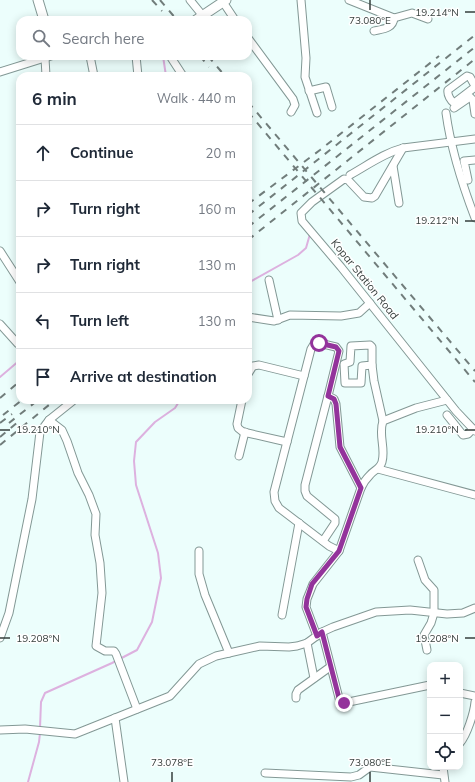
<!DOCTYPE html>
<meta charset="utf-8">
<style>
:root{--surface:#fff;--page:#f2f2f3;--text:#1f2937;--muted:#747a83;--line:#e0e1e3}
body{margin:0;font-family:Mulish,sans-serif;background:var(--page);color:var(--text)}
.controls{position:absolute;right:12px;bottom:12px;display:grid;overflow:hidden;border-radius:8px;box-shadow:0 2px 10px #0003}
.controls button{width:36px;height:36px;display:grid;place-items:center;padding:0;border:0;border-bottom:1px solid var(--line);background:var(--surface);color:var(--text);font:20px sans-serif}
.stop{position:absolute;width:12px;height:12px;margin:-9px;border:3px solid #93339b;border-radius:50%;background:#fff}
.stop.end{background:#93339b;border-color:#fff;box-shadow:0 1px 4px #0008}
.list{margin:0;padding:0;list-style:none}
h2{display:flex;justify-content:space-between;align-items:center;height:52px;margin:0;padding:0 16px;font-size:17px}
h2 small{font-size:13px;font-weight:400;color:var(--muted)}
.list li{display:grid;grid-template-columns:26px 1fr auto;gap:12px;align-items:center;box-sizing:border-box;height:56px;padding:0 16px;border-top:1px solid var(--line)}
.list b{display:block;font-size:15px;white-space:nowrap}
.list em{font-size:13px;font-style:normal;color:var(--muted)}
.icon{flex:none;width:22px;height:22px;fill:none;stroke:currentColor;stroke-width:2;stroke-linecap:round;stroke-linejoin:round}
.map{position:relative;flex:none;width:475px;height:782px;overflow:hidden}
.search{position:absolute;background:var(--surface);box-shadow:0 2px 10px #0003;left:16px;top:16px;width:236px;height:44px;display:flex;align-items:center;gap:10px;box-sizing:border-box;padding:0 14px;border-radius:12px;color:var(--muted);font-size:15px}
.panel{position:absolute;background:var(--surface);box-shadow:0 2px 10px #0003;left:16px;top:72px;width:236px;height:332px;border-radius:12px}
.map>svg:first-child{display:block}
</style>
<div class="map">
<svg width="475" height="782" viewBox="0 0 475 782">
<rect width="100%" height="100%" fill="#ecfefc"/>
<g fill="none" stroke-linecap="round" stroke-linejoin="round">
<g stroke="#ddb1df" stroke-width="2">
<polyline points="163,56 166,76"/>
<polyline points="248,283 298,255 306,248 310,234"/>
<polyline points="0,377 20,360"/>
<polyline points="40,728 41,702 45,693 112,663 137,650 152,622 161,578 158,553 136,485 134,461 136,442 155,422 175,408 180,400"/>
<polyline points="28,782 39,742 40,733"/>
</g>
<g stroke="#839895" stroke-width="9">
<g id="minor">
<polyline points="190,0 203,16"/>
<polyline points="223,0 223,2 235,20"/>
<polyline points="301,0 306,58 305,77 317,113"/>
<path d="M 349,0 L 394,18 C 393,29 382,29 374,31"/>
<polyline points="394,18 412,13 428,19"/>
<polyline points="248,38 293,99 295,105 291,112"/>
<polyline points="90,56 94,76"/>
<polyline points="136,56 138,76"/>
<polyline points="170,56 183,76"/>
<polyline points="45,58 46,76"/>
<polyline points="0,72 51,56"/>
<path d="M 475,86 L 470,77 L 467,76 L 448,90 C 447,95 451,101 454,103 L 475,87"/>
<polyline points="309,91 326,87 332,107"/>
<polyline points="454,108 470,97 473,100 475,114"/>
<path d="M 446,113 C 451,150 462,184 475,218"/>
<polyline points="403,148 375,196 372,198 364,197 348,180 344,179 312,202 301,213 302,221 341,267 456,411 475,431"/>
<polyline points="393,166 399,203"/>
<path d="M 350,175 C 368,165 384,153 403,148 L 475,139"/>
<polyline points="468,180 464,161 475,160"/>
<polyline points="0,251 20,282"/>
<polyline points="269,280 278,320"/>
<polyline points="248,317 274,321 290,315 341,316 359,313 370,303"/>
<polyline points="0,324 18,344"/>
<polygon points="370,345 372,347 372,365 362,366 361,383 345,383 344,364 350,362 351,346"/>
<polyline points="372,365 374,381 383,421"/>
<polyline points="248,374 253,366 259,365 304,376"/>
<polyline points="242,400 237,424 238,428 243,432 287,442"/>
<polyline points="447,415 463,435 468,434 473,429"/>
<polyline points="49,420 74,400"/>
<polyline points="239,456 245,432"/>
<polyline points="378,469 475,495"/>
<polyline points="323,541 335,523 335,519 307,496 305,491 305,485 328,396"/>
<polyline points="199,551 199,574 205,595 229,653"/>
<polyline points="339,551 329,546 279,508 275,501 274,492 311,349 314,344 319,343 336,347 339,351 328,396 334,399 336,404 340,447 361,488"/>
<polyline points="418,560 425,580 434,590 434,613 431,623 424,635 427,650"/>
<polyline points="282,615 299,523"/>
<polyline points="322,632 340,702 344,703 430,685"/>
<path d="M 317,636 L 306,607 L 307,599 L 313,584 L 339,551 L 361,488 C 363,483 366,479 370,475 C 374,470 380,469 382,462 C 386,448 378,435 383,421 L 416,408 L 447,400"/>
<polyline points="0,638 9,613 32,499 40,432 49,420 62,430 67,441 78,473 89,495 96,514 95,535 100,563 102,593 96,646 105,651 114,651 116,654 137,709"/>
<polyline points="307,643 314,678"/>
<polyline points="460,693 475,696"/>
<polyline points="296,698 296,694 298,690 330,667"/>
<polyline points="115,718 124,782"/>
<polyline points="0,730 25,729 75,734 170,696 199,664 216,656 260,646 289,647 297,646 307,643 322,632 333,627 376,612 410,610 447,614 463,613 475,608"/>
<path d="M 460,743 C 467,735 474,713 475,702"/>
<polyline points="443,767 445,782"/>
<polyline points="265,773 351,777 359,775 370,767 443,775"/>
</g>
</g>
<g stroke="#839895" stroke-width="11">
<g id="tertiary">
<polyline points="38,0 44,20"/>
<polyline points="196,20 226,0"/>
</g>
</g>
<use href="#minor" stroke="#fff" stroke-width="7"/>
<use href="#tertiary" stroke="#fff" stroke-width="9"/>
<g stroke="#717d7b" stroke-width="2" stroke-dasharray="7 7" stroke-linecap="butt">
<polyline points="152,0 162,11"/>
<polyline points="160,0 177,20"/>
<polyline points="200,56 209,67"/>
<polyline points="208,56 225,76"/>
<polyline points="248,102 475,371"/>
<polyline points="248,112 475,382"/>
<polyline points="248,204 320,150 439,56"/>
<polyline points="248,215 475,35"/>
<polyline points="248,227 475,47"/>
<polyline points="248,240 475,59"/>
<polyline points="0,398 20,381"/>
<polyline points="3,415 22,400"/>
<polyline points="0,423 12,414"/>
<polyline points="9,423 38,400"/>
<polyline points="0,437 18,422"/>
<polyline points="0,445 55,400"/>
</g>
</g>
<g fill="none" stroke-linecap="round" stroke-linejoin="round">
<polyline stroke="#93339b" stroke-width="5" points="319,343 336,347 339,351 328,396 334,399 336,404 340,447 361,488 339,551 312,584 307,599 306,607 317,636 322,632 340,702 344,703"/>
</g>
<path fill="none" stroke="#363f3d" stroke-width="1.5" d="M 370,0 L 370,10M 465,12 L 475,12M 465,221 L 475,221M 0,430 L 10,430M 465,430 L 475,430M 0,638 L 10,638M 465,638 L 475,638M 172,772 L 172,782M 370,772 L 370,782"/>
<g text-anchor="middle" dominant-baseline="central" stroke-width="3" stroke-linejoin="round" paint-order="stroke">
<g font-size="11" fill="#363f3d" stroke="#fff">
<text transform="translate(365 279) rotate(51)">Kopar Station Road</text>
</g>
</g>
<g font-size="10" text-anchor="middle" fill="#363f3d" stroke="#fff" stroke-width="3" stroke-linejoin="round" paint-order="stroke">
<text x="437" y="16">19.214°N</text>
<text x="370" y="24">73.080°E</text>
<text x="437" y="224">19.212°N</text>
<text x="38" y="433">19.210°N</text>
<text x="437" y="433">19.210°N</text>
<text x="38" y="642">19.208°N</text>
<text x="437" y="642">19.208°N</text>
<text x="172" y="766">73.078°E</text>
<text x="370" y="766">73.080°E</text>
</g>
</svg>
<div class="controls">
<button>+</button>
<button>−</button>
<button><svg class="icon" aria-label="locate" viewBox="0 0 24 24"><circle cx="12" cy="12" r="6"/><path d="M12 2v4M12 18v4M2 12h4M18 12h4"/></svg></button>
</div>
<div class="stop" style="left:319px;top:343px"></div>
<div class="stop end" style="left:344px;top:703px"></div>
<div class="search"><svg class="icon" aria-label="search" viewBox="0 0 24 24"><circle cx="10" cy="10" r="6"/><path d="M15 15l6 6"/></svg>Search here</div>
<section class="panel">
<h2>6 min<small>Walk · 440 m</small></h2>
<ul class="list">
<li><svg class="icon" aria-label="ahead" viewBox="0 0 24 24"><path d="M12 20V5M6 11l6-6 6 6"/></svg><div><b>Continue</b></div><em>20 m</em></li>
<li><svg class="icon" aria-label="right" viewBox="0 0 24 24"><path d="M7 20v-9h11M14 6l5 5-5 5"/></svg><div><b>Turn right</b></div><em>160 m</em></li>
<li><svg class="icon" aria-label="right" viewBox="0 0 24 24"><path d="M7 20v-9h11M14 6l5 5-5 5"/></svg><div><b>Turn right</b></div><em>130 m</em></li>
<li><svg class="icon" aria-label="left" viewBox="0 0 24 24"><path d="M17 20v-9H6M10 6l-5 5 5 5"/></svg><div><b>Turn left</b></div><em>130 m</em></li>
<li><svg class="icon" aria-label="arrive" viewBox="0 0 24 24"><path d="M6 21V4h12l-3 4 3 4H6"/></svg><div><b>Arrive at destination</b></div></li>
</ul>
</section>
</div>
